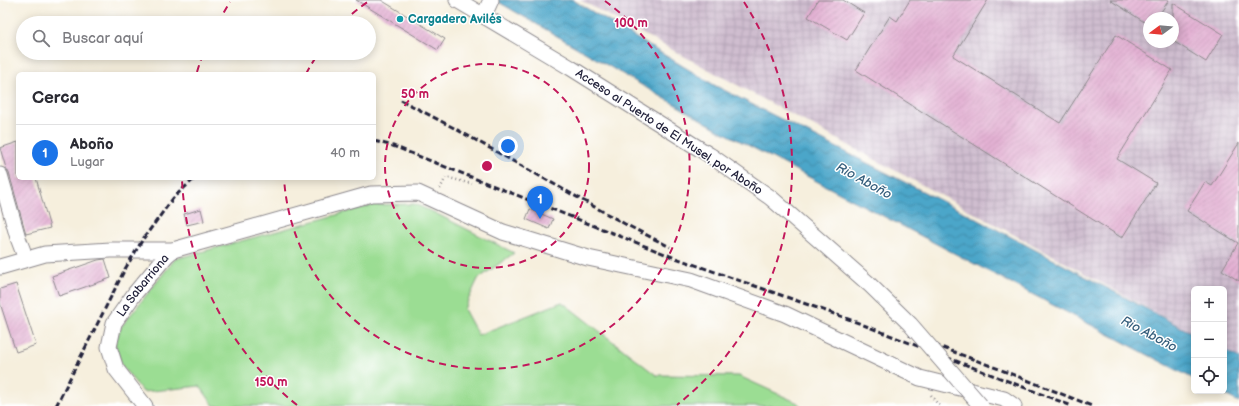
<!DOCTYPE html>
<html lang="es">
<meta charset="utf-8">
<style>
:root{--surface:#fff;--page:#f2f2f3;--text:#2b2b33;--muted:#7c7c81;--line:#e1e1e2;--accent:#1a73e8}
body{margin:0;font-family:"Balsamiq Sans",sans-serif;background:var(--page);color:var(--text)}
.controls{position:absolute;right:12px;bottom:12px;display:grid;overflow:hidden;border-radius:6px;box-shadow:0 2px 10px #0003}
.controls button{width:36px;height:36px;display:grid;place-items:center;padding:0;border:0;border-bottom:1px solid var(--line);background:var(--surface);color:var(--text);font:20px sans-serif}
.compass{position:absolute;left:1143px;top:12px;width:36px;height:36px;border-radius:50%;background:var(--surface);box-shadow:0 2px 10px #0003;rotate:254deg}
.you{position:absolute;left:508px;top:146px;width:14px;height:14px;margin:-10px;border:3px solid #fff;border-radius:50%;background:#1a73e8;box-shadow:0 0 0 6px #1a73e833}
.badge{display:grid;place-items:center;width:26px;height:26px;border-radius:50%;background:var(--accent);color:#fff;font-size:13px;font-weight:700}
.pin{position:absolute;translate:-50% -33px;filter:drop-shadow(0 1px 2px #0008)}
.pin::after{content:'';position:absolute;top:21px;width:14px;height:12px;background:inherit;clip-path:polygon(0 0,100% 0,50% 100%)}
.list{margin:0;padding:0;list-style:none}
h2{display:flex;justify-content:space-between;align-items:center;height:52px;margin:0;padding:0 16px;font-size:17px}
h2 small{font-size:13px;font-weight:400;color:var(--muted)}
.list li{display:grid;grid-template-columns:26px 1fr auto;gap:12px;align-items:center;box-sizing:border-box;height:56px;padding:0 16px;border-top:1px solid var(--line)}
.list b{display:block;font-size:15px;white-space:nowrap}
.list p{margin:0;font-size:13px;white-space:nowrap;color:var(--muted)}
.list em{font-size:13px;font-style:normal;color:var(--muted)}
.icon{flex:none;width:22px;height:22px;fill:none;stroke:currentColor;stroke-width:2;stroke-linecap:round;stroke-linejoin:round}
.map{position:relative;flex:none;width:1239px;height:406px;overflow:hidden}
.search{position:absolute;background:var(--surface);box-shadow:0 2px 10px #0003;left:16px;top:16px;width:360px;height:44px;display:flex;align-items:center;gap:10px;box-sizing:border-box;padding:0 14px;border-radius:22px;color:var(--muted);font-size:15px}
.panel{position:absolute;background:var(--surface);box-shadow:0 2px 10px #0003;left:16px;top:72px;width:360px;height:108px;border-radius:6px}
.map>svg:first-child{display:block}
</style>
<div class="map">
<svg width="1239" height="406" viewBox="0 0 1239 406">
<defs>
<pattern id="industrial-grid" width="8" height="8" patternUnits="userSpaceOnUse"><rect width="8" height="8" fill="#cfbdcf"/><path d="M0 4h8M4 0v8" fill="none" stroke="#b1a2b3"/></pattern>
<pattern id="water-waves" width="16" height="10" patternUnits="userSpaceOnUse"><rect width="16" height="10" fill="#4ba6c9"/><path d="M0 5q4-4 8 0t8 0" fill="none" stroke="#3e87a4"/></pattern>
<pattern id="building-hatch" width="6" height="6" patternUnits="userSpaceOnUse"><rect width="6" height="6" fill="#e3b1d3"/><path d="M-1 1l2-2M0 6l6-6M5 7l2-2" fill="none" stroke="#c298b6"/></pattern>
</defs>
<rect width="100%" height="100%" fill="#fff"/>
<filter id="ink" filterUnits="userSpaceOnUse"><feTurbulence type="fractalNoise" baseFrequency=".025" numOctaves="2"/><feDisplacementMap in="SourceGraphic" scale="8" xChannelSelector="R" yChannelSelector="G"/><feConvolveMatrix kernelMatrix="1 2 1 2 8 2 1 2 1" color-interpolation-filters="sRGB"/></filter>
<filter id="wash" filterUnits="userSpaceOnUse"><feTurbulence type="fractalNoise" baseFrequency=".012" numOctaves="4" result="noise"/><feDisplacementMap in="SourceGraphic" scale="16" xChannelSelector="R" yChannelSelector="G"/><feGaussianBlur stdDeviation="0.9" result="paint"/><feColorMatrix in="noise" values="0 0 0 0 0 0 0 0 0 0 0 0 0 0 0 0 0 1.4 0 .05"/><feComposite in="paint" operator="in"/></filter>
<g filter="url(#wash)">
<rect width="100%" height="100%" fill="#f6efdd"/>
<path fill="url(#industrial-grid)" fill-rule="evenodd" d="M 580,0 L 1239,0 L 1239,358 L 1224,350 L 1224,289 L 1194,289 L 1194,334 L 1035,246 ZM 1149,18 L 1173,18 L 1173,42 L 1149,42 Z"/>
<polygon fill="#9bdd93" stroke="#5e8067" points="414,204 433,212 514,253 478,279 464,309 478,335 562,302 656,375 739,376 798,403 801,406 214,406 200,386 143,392 122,366 115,344 121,327 175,259 373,205"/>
<g fill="url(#water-waves)" stroke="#366482">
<polygon points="495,0 573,0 716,86 977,219 1194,334 1194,379 719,130"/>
<polygon points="1224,350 1239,358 1239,402 1217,391 1224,391"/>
</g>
<g id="blocks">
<g fill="url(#building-hatch)">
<polygon points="356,0 381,0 445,39 438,50"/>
<polygon points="818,0 843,0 864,13 847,40 808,17"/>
<polygon points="910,0 988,0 953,56 1060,123 1116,35 1172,70 1117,159 1156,183 1122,238 856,70 890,16 897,21"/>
<polygon points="1110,0 1169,0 1157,18 1149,18 1149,25"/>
<polygon points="1173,3 1223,34 1206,62 1173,41"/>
<polygon points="18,142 18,178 36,178 50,228 26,234 9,173 6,168 0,148"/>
<polygon points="1239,143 1239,281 1222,270 1238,243 1187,211 1205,182 1212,186"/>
<polygon points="201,209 204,221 187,225 184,214"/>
<polygon points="530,209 553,219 549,229 526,219"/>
<polygon points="105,259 111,278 59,296 52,276 98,260"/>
<polygon points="16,284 36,345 16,352 0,303 0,289"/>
</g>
</g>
</g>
<g filter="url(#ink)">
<use href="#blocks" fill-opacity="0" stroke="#8c888c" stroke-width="1"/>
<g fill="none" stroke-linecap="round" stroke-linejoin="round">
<g stroke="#8c888c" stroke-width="17">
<g id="minor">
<polyline points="457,0 571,68 711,156"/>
<polyline points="484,15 491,0"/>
<polyline points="0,175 18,238 26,259"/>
<polyline points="0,267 45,254 111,250 173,250 371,194 418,193 503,232 588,258 691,280 785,314 920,378 1004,399 1014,406"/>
<path id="s1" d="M 145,406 L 116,369 L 109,347 L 114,323 L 135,293 L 167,255 L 173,250"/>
</g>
</g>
<g stroke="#8c888c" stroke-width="2.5" stroke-dasharray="1 3" stroke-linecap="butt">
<polyline points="440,189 446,177 472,184"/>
<polyline points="931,395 939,406"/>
</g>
<use href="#minor" stroke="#fff" stroke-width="15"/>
<g stroke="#22223b" stroke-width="3" stroke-dasharray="6 3" stroke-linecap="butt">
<polyline points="401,100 454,128 625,224 670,247"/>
<polyline points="374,141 393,146 670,256 843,317 1072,406"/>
<polyline points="909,335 999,369 1092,406"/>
<polyline points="56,406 125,269 143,239 174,197 195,178"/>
</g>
<g stroke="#8c888c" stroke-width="17" stroke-linecap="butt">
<polyline id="minor-bridge" points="711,156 771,198 869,284 910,324 981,406"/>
</g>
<use href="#minor-bridge" stroke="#fff" stroke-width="15"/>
</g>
</g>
<g fill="none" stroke="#c2185b" stroke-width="2" stroke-dasharray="7 5">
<circle cx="487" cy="166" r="102"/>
<path d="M306 74A203 203 0 0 1 318 54M343 22A203 203 0 0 1 369 1M605 1A203 203 0 1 1 284 178"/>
<path d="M297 405A305 305 0 0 1 182 179M197 72A305 305 0 0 1 203 54M218 23A305 305 0 0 1 230 2M744 2A305 305 0 0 1 677 405"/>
</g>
<circle fill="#0f9aa8" stroke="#fff" stroke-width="1.5" cx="400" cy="19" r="4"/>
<g text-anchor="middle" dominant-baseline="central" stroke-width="3" stroke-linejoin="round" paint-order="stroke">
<g font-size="12" font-weight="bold" fill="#0d838f" stroke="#fff" text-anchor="start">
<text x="408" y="19">Cargadero Avilés</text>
</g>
<g font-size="12" fill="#22223b" stroke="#fff">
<text transform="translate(669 132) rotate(33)">Acceso al Puerto de El Musel, por Aboño</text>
<text stroke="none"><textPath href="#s1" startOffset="142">La Sabarriona</textPath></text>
</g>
<g font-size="13" font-style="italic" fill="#345d7b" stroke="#fff">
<text transform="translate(864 181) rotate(29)">Rio Aboño</text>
<text transform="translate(1149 334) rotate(28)">Rio Aboño</text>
</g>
</g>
<circle cx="487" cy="166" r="6" fill="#c2185b" stroke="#fff" stroke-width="2"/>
<g font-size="12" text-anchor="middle" font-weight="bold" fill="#c2185b" stroke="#fff" stroke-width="3" stroke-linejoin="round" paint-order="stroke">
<text x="631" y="27">100 m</text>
<text x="415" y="98">50 m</text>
<text x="271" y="386">150 m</text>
</g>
</svg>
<div class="controls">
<button>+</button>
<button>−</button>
<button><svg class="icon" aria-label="locate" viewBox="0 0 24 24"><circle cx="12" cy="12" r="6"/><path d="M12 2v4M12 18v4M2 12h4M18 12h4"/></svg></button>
</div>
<svg class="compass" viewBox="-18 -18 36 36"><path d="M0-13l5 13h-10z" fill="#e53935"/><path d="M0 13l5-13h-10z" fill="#7c7c81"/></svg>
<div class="you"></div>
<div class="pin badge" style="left:540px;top:219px">1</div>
<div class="search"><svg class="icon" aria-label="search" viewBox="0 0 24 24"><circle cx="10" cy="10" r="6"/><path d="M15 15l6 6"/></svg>Buscar aquí</div>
<section class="panel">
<h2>Cerca<small></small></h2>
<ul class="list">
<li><span class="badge">1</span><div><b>Aboño</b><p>Lugar</p></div><em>40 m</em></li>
</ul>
</section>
</div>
